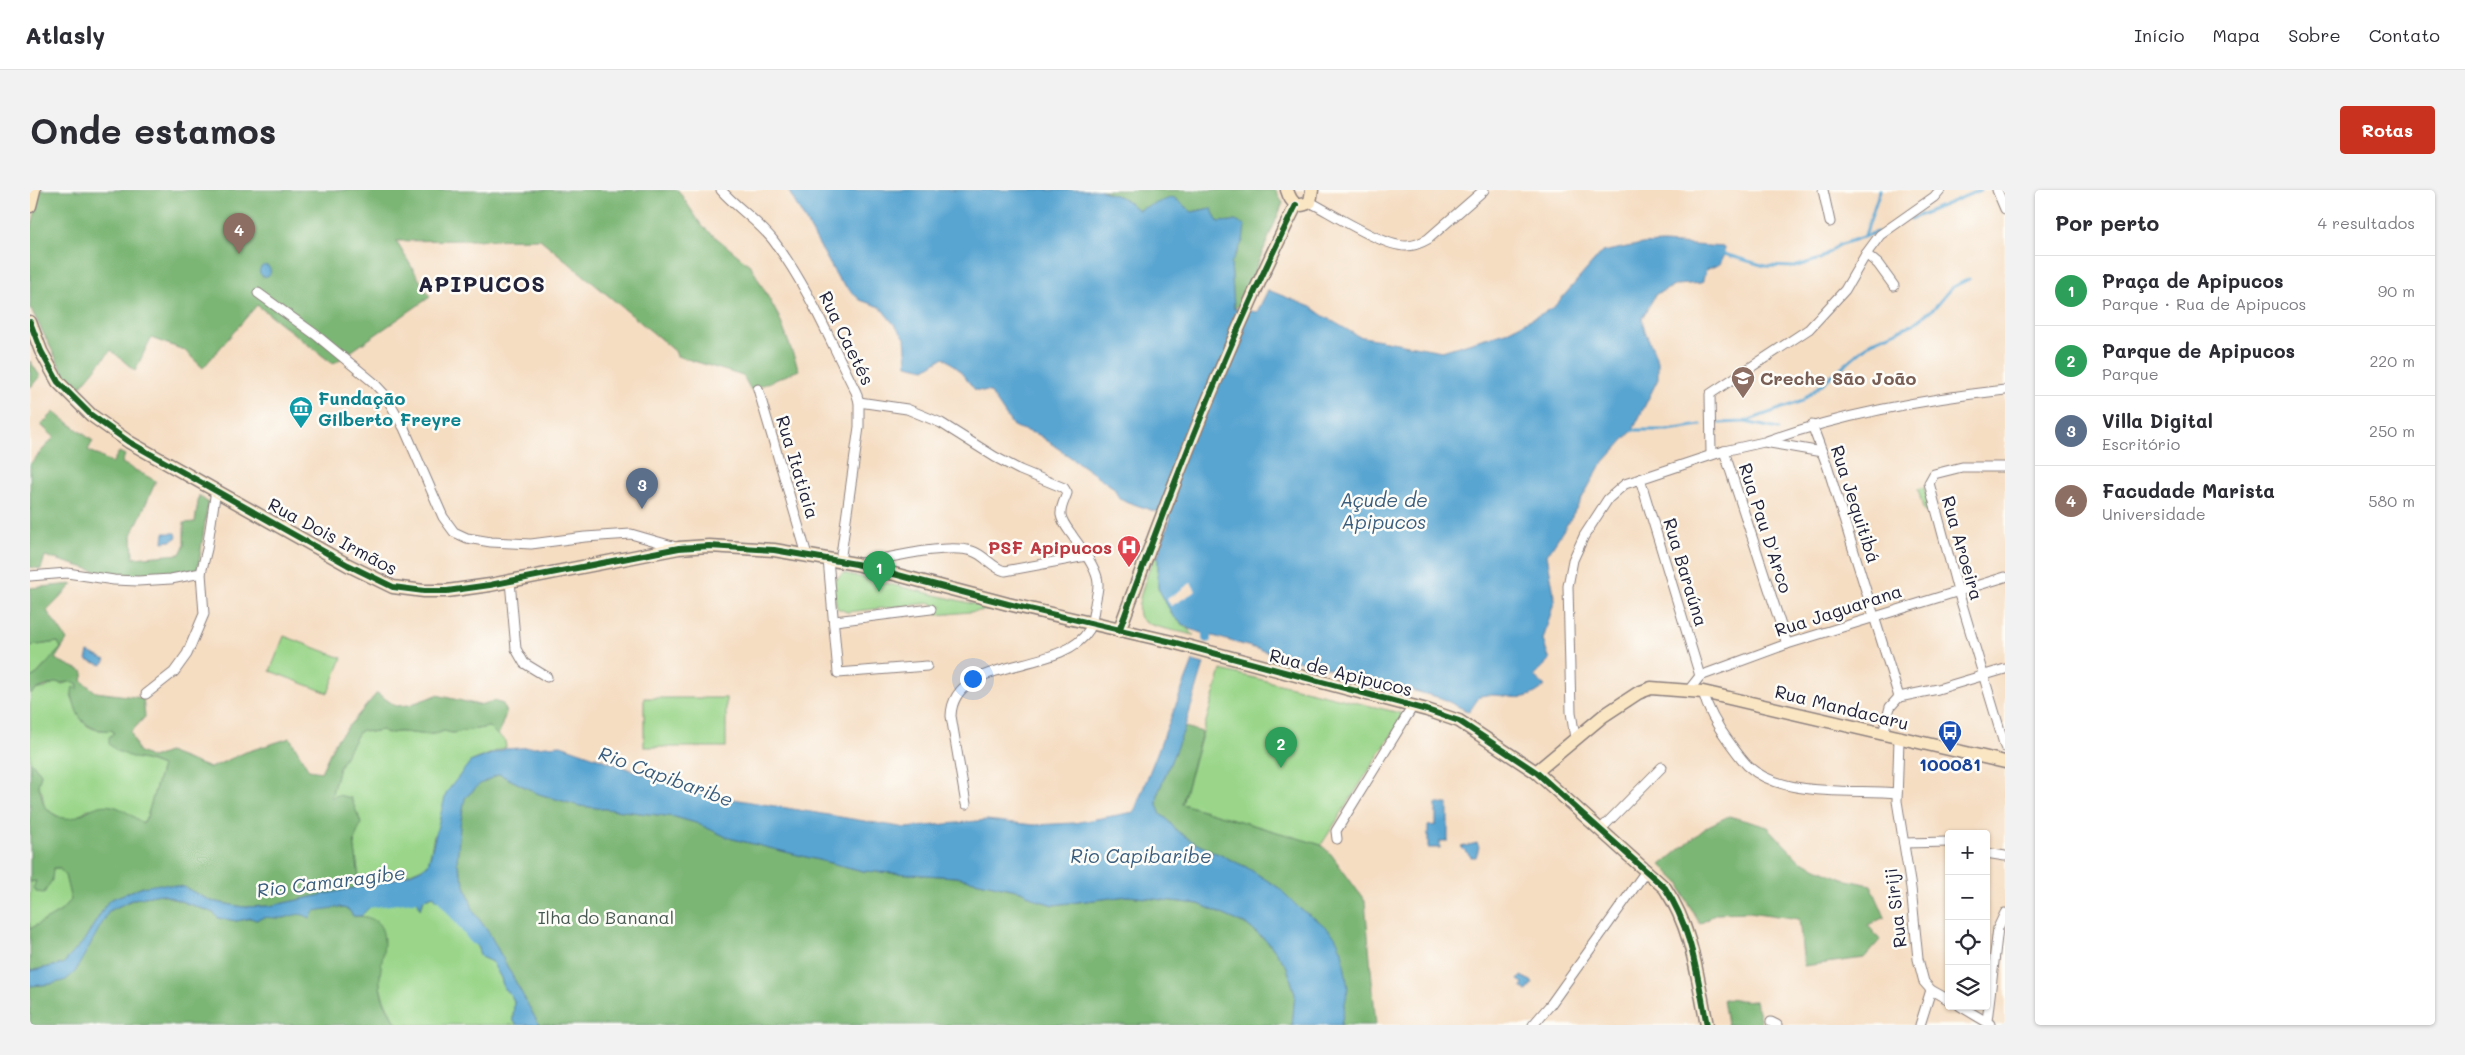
<!DOCTYPE html>
<html lang="pt">
<meta charset="utf-8">
<style>
:root{--surface:#fff;--page:#f2f2f3;--text:#2b2b33;--muted:#7c7c81;--line:#e1e1e2;--accent:#c8321e}
body{margin:0;font-family:Mali,sans-serif;background:var(--page);color:var(--text)}
.controls{position:absolute;right:15px;bottom:15px;display:grid;overflow:hidden;border-radius:5px;box-shadow:0 1px 4px #0004}
.controls button{width:45px;height:45px;display:grid;place-items:center;padding:0;border:0;border-bottom:1px solid var(--line);background:var(--surface);color:var(--text);font:25px sans-serif}
.you{position:absolute;left:942px;top:488px;width:18px;height:18px;margin:-12px;border:4px solid #fff;border-radius:50%;background:#1a73e8;box-shadow:0 0 0 8px #1a73e833}
.badge{display:grid;place-items:center;width:32px;height:32px;border-radius:50%;background:var(--accent);color:#fff;font-size:16px;font-weight:700}
.pin{position:absolute;translate:-50% -41px;filter:drop-shadow(0 1px 2px #0008)}
.pin::after{content:'';position:absolute;top:26px;width:18px;height:15px;background:inherit;clip-path:polygon(0 0,100% 0,50% 100%)}
.list{margin:0;padding:0;list-style:none}
h2{display:flex;justify-content:space-between;align-items:center;height:65px;margin:0;padding:0 20px;font-size:21px}
h2 small{font-size:16px;font-weight:400;color:var(--muted)}
.list li{display:grid;grid-template-columns:32px 1fr auto;gap:15px;align-items:center;box-sizing:border-box;height:70px;padding:0 20px;border-top:1px solid var(--line)}
.list b{display:block;font-size:19px;white-space:nowrap}
.list p{margin:0;font-size:16px;white-space:nowrap;color:var(--muted)}
.list em{font-size:16px;font-style:normal;color:var(--muted)}
.icon{flex:none;width:28px;height:28px;fill:none;stroke:currentColor;stroke-width:2;stroke-linecap:round;stroke-linejoin:round}
.map{position:relative;flex:none;width:1975px;height:835px;overflow:hidden;border-radius:5px}
header{display:flex;align-items:center;gap:30px;box-sizing:border-box;height:70px;padding:0 25px;background:var(--surface);border-bottom:1px solid var(--line)}
header strong{font-size:24px}
nav{display:flex;gap:28px;margin-inline-start:auto;font-size:18px}
.intro{display:flex;align-items:center;justify-content:space-between;box-sizing:border-box;height:120px;padding:0 30px}
h1{margin:0;font-size:35px}
.button{padding:12px 22px;border-radius:5px;background:var(--accent);color:#fff;font-size:18px;font-weight:700}
main{display:flex;gap:30px;padding:0 30px}
aside{flex:1;background:var(--surface);border-radius:5px;box-shadow:0 1px 4px #0004}
.map>svg:first-child{display:block}
</style>
<header>
<strong>Atlasly</strong>
<nav><a>Início</a><a>Mapa</a><a>Sobre</a><a>Contato</a></nav>
</header>
<div class="intro"><h1>Onde estamos</h1><a class="button">Rotas</a></div>
<main>
<div class="map">
<svg width="1975" height="835" viewBox="0 0 1975 835">
<rect width="100%" height="100%" fill="#fdfcf7"/>
<filter id="ink" filterUnits="userSpaceOnUse"><feTurbulence type="fractalNoise" baseFrequency=".02" numOctaves="2"/><feDisplacementMap in="SourceGraphic" scale="10" xChannelSelector="R" yChannelSelector="G"/><feConvolveMatrix kernelMatrix="1 2 1 2 8 2 1 2 1" color-interpolation-filters="sRGB"/></filter>
<filter id="wash" filterUnits="userSpaceOnUse"><feTurbulence type="fractalNoise" baseFrequency=".0096" numOctaves="4" result="noise"/><feDisplacementMap in="SourceGraphic" scale="20" xChannelSelector="R" yChannelSelector="G"/><feGaussianBlur stdDeviation="1.12" result="paint"/><feColorMatrix in="noise" values="0 0 0 0 0 0 0 0 0 0 0 0 0 0 0 0 0 1.4 0 .05"/><feComposite in="paint" operator="in"/></filter>
<g filter="url(#wash)">
<rect width="100%" height="100%" fill="#f5ddc2"/>
<g fill="#9ad589" stroke="#5e7c62">
<polygon points="1894,297 1900,320 1894,322 1888,299"/>
<path d="M 1128,365 L 1128,398 L 1143,426 L 1164,445 C 1153,442 1118,437 1111,429 C 1102,420 1119,381 1123,369 Z"/>
<polygon points="813,383 960,418 960,420 907,425 906,416 901,413 817,422 807,418 802,393"/>
<polygon points="254,446 312,468 298,503 240,481"/>
<polygon points="29,452 31,458 7,484 0,488 0,456"/>
<polygon points="1191,480 1370,523 1371,530 1291,655 1152,614"/>
<path d="M 42,491 L 49,496 L 48,500 L 41,505 C 50,527 51,543 82,540 L 84,543 L 87,561 C 102,567 117,570 132,576 L 117,627 L 112,633 L 95,622 L 58,619 L 42,630 L 35,630 L 22,623 L 14,616 L 12,602 L 8,595 L 11,584 L 0,571 L 0,505 L 4,500 L 15,498 L 26,492 L 32,494 Z"/>
<rect x="614" y="508" width="82" height="49"/>
<path d="M 459,537 L 475,551 L 476,557 L 440,572 L 404,646 L 398,675 C 383,683 370,687 353,689 C 344,690 336,696 327,697 L 329,689 L 324,651 L 329,626 L 326,622 L 301,607 L 309,577 L 329,542 L 332,540 L 340,542 L 352,540 L 356,543 C 362,544 367,541 373,542 C 385,543 402,547 414,541 L 422,543 Z"/>
<polygon points="23,678 29,678 35,685 41,710 31,721 0,739 0,692 7,691 22,684"/>
<path d="M 361,702 L 366,706 L 387,709 L 392,716 L 394,709 L 404,706 L 432,721 L 434,731 L 430,733 L 440,738 L 451,767 L 462,772 L 471,788 L 474,799 L 481,805 L 484,811 L 483,830 L 487,835 L 368,835 C 360,823 353,811 350,796 C 345,770 369,734 331,726 L 345,712 Z"/>
</g>
<g fill="#7bb675" stroke="#4e6c58">
<polygon points="10,0 648,0 672,36 721,76 749,127 769,180 721,200 713,186 647,166 645,161 510,49 366,51 400,107 303,174 227,115 173,178 154,160 121,148 105,181 81,160 50,197 35,186 0,117 0,45"/>
<polygon points="1070,0 1246,0 1253,13 1216,102 1211,114 1204,119 1201,72 1208,61 1205,31 1188,32 1180,18 1162,22 1124,15 1108,20 1092,8"/>
<polygon points="0,171 10,186 0,198"/>
<polygon points="24,222 63,251 58,260 82,273 89,262 95,265 92,273 126,291 102,345 103,368 150,364 154,356 154,333 165,332 169,305 178,313 168,379 89,388 15,366 11,379 0,377 0,274 24,247 11,235"/>
<path d="M 43,394 L 17,421 L 37,450 L 25,469 L 54,482 L 52,491 L 66,502 L 113,508 L 115,527 L 101,542 L 108,561 L 122,568 L 138,562 L 180,578 L 216,562 L 260,548 L 279,580 L 291,582 L 305,552 L 347,503 L 366,516 L 379,515 L 407,505 L 449,515 L 464,511 L 473,514 L 476,523 L 468,546 L 459,537 L 422,543 L 414,541 C 402,547 385,543 373,542 C 367,541 362,544 356,543 L 352,540 L 340,542 L 332,540 L 329,542 L 309,577 L 301,607 L 308,605 L 321,608 L 331,633 L 324,651 L 329,689 L 327,697 L 240,716 L 213,717 L 181,711 L 154,697 L 112,697 L 79,710 L 53,752 L 33,774 L 0,781 L 0,739 L 31,721 L 41,710 L 35,685 L 29,678 L 23,678 L 22,690 L 14,703 L 6,702 L 3,698 L 6,691 L 0,692 L 0,571 L 11,584 L 8,595 C 12,601 11,611 15,617 C 18,621 23,624 27,626 C 48,636 59,611 82,616 C 93,618 103,627 113,633 L 117,627 L 132,576 L 120,571 L 104,568 L 87,561 L 79,554 L 79,547 L 84,543 L 82,540 C 61,542 48,532 44,512 C 42,506 41,503 43,497 L 48,499 L 48,494 C 41,489 34,495 26,492 C 17,497 6,497 0,505 L 0,488 L 7,484 L 31,458 L 28,452 L 0,456 L 0,398 Z"/>
<polygon points="1155,537 1172,542 1152,614 1291,655 1301,664 1335,711 1346,835 1311,835 1314,818 1290,732 1270,719 1249,698 1216,677 1165,653 1147,641 1135,627 1131,626 1127,614 1128,603"/>
<polygon points="469,584 509,604 550,616 645,627 666,633 699,648 833,681 926,687 991,701 1007,710 1023,715 1098,706 1169,714 1217,735 1239,753 1257,777 1265,804 1262,835 509,835 459,743 444,722 427,672 430,635 435,608 450,594"/>
<polygon points="1699,626 1738,637 1769,670 1813,689 1841,695 1855,727 1838,735 1850,750 1834,768 1774,776 1769,729 1719,722 1687,723 1670,734 1654,706 1650,694 1631,675 1678,636"/>
<path d="M 130,704 L 184,723 L 188,728 L 207,731 L 221,728 L 226,730 L 239,725 L 255,728 L 264,723 L 282,725 L 284,721 C 294,718 309,715 319,720 L 323,726 C 370,725 349,766 350,793 C 350,809 360,823 368,835 L 0,835 L 0,796 L 22,794 L 71,735 L 79,721 L 104,709 Z"/>
<polygon points="1693,809 1725,811 1732,835 1697,835"/>
</g>
<g fill="#58a5d1" stroke="#3d6486">
<path d="M 758,0 L 1070,0 L 1093,8 L 1108,20 L 1143,7 L 1162,22 L 1181,18 L 1188,32 L 1205,31 L 1215,35 L 1213,51 L 1201,73 L 1204,119 L 1227,122 L 1238,100 L 1281,117 L 1292,125 L 1328,146 L 1412,161 L 1475,142 L 1523,118 L 1572,62 L 1612,54 L 1633,53 L 1694,57 L 1694,64 L 1690,74 L 1676,80 L 1672,93 L 1647,95 L 1626,104 L 1612,128 L 1615,141 L 1628,171 L 1628,189 L 1603,240 L 1570,276 L 1538,333 L 1517,365 L 1525,409 L 1513,450 L 1520,470 L 1504,486 L 1515,496 C 1489,518 1480,501 1450,506 L 1439,522 L 1411,508 L 1255,467 L 1159,439 L 1143,426 L 1128,398 L 1128,365 L 1141,327 L 1089,309 L 1084,298 L 1009,245 L 983,236 L 960,202 L 945,200 L 928,179 L 914,167 L 895,179 L 877,175 L 875,148 L 850,117 L 830,110 L 809,90 Z"/>
<circle cx="235" cy="81" r="5.5"/>
<polygon points="134,343 146,343 147,347 141,351 133,352"/>
<polygon points="58,462 76,470 72,475 56,470"/>
<path d="M 1163,471 L 1174,474 L 1155,537 L 1128,603 L 1127,614 L 1131,625 L 1135,627 L 1147,641 L 1165,653 L 1216,677 L 1249,698 L 1270,719 L 1290,732 L 1305,746 L 1312,761 L 1318,798 L 1311,835 L 1262,835 L 1265,804 L 1257,777 L 1239,753 L 1217,735 L 1169,714 L 1098,706 L 1023,715 L 1007,710 L 991,701 L 926,687 L 833,681 L 699,648 L 666,633 L 645,627 L 550,616 L 509,604 L 469,584 L 450,594 L 435,608 L 430,635 L 427,672 L 444,722 L 459,743 L 509,835 L 487,835 L 483,830 L 484,811 L 481,805 L 474,799 L 471,788 L 462,772 L 451,767 L 440,738 L 429,733 L 434,731 L 432,721 L 425,720 L 425,715 L 410,709 L 406,710 L 404,706 L 394,709 L 390,719 L 387,709 L 366,706 L 361,703 L 345,712 L 331,726 L 323,726 L 319,720 L 310,717 L 284,721 L 280,728 C 269,721 264,726 253,728 C 242,729 237,725 226,730 L 221,728 L 207,731 L 188,728 L 184,723 L 131,704 L 104,709 L 79,721 L 45,782 L 36,790 L 22,794 L 0,796 L 0,781 L 33,774 L 53,752 L 79,710 L 112,697 L 130,694 L 154,697 L 181,711 L 213,717 L 240,716 L 338,695 C 348,691 355,691 365,689 C 377,686 388,681 398,675 L 416,603 L 440,572 L 475,559 L 531,555 L 624,588 L 703,609 L 876,638 L 957,630 L 1004,635 L 1044,633 L 1104,622 Z"/>
<polygon points="1406,614 1418,614 1418,651 1410,651 1410,658 1398,658 1398,636 1406,635"/>
<polygon points="1447,653 1449,657 1446,667 1441,667 1431,657"/>
<polygon points="1491,786 1503,792 1497,801 1491,797 1493,793 1488,790"/>
</g>
<polygon fill="#f5ddc2" points="1161,393 1166,401 1141,416 1137,409"/>
<g fill="none" stroke-linecap="round" stroke-linejoin="round">
<g stroke="#58a5d1" stroke-width="3">
<polyline points="1881,29 1950,0"/>
<polyline points="1835,45 1850,0"/>
<polyline points="1694,64 1735,76 1764,77 1790,69 1809,55 1847,42"/>
<polyline points="1715,232 1748,239"/>
<polyline points="1688,233 1714,232 1772,211 1841,152 1883,134 1905,117 1921,98 1939,89"/>
<polyline points="1603,240 1638,240 1671,235"/>
</g>
<polyline stroke="#58a5d1" stroke-width="10" points="1177,444 1177,448"/>
<g stroke="#58a5d1" stroke-width="18">
<polyline points="408,696 447,746"/>
<polyline points="330,710 388,702"/>
</g>
</g>
</g>
<g filter="url(#ink)">
<g fill="none" stroke-linecap="round" stroke-linejoin="round">
<g stroke="#8c807e" stroke-width="11">
<g id="street">
<path d="M 691,0 C 707,18 728,31 743,50 C 778,96 800,151 826,202 L 829,212 L 829,237 L 810,372"/>
<polyline points="1793,0 1800,32"/>
<polyline points="1967,0 1975,19"/>
<path d="M 1280,12 C 1303,24 1352,56 1376,56 C 1384,56 1391,53 1398,49 L 1454,0"/>
<polyline points="1836,64 1848,74 1864,96"/>
<polyline points="228,103 286,145 343,192 356,206 374,238 413,327 424,342 437,348 461,352 501,354 555,347 601,344 646,357"/>
<polyline points="728,199 777,365"/>
<path d="M 829,212 L 877,219 L 911,233 L 965,267 L 990,280 L 1034,298 L 1037,303 C 1035,310 1030,317 1031,325 C 1032,332 1037,338 1042,345 C 1050,357 1069,380 1068,395 C 1068,401 1066,408 1065,414 C 1063,422 1063,433 1059,440 C 1031,486 923,464 921,526 L 936,614"/>
<polyline points="1782,235 1798,278 1869,507 1860,517 1853,544"/>
<path d="M 1737,251 C 1813,224 1895,209 1975,200"/>
<polyline points="1694,261 1757,454"/>
<polyline points="1681,264 1680,204 1779,139 1815,100 1836,64 1850,45 1904,7 1910,0"/>
<polyline points="1975,277 1932,277 1904,284 1899,293 1928,401 1975,557"/>
<polyline points="1610,289 1670,486"/>
<polyline points="798,369 808,483 897,476"/>
<path d="M 831,373 C 859,368 917,353 942,361 C 955,365 962,378 975,381 L 1056,366"/>
<polyline points="0,386 37,383 84,390 108,391 141,389 171,383 177,359 186,300"/>
<polyline points="480,391 486,459 494,473 517,487"/>
<polyline points="805,431 901,419"/>
<polyline points="1659,500 1670,486 1757,454 1975,387"/>
<path d="M 1673,502 C 1678,521 1687,536 1699,552 C 1705,560 1711,569 1718,576 C 1753,608 1823,599 1867,603"/>
<polyline points="116,504 144,482 157,464 174,424 171,383"/>
<polyline points="1869,507 1908,499 1975,479"/>
<polyline points="1545,548 1541,522 1538,396 1543,370 1554,346 1578,309 1595,294 1694,261 1734,252 1792,262"/>
<polyline points="1869,549 1867,611 1881,698 1888,769 1894,792 1901,800 1919,810"/>
<polyline points="1570,640 1632,577"/>
<polyline points="1307,649 1306,641 1383,516"/>
<polyline points="1874,653 1919,652"/>
<polyline points="1956,663 1975,666"/>
<polyline points="1930,816 1960,834"/>
<polyline points="1957,831 1968,738 1975,723"/>
<polyline points="1741,832 1747,835"/>
<polyline points="1503,835 1521,814 1616,681"/>
<polyline points="1890,835 1901,800"/>
</g>
</g>
<g stroke="#8c807e" stroke-width="15">
<g id="secondary">
<path d="M 1257,0 C 1261,13 1267,19 1280,12 L 1282,0"/>
<polyline points="0,16 4,0"/>
<path d="M 0,132 L 11,161 L 28,192 L 61,225 L 99,252 L 318,375 L 363,397 L 394,401 L 417,401 L 460,395 L 649,358 L 679,356 L 744,360 L 826,374 L 978,414 L 1142,452 L 1397,520 L 1429,531 L 1506,582 L 1635,698 C 1663,740 1667,787 1677,835"/>
<path d="M 1089,441 C 1142,297 1197,153 1266,15"/>
<polyline points="1506,582 1573,526 1608,503 1621,498 1673,502 1975,572"/>
</g>
</g>
<use href="#street" stroke="#fff" stroke-width="9"/>
<use href="#secondary" stroke="#fbe6c3" stroke-width="12"/>
<g stroke="#fdfcf7" stroke-width="9">
<g id="cycleway">
<path d="M 0,132 L 11,161 L 28,192 L 61,225 L 99,252 L 318,375 L 363,397 L 394,401 L 417,401 L 460,395 L 649,358 L 679,356 L 744,360 L 826,374 L 978,414 L 1142,452 L 1397,520 L 1429,531 L 1506,582 L 1635,698 C 1663,740 1667,787 1677,835"/>
<path d="M 1089,441 C 1142,297 1197,153 1266,15"/>
</g>
</g>
<use href="#cycleway" stroke="#1b5e20" stroke-width="6"/>
</g>
</g>
<defs>
<g id="school-pin" transform="scale(1.25)"><path d="M0 17L-7.5 6A9.5 9.5 0 1 1 7.5 6Z" fill="#8d6e63" stroke="#fdfcf7"/><path d="M0-5L7-2L0 1L-7-2ZM-4 1L0 2.5L4 1V4Q0 6-4 4Z" fill="#fff"/></g>
<g id="museum-pin" transform="scale(1.25)"><path d="M0 17L-7.5 6A9.5 9.5 0 1 1 7.5 6Z" fill="#0f9aa8" stroke="#fdfcf7"/><path d="M0-6L6-3V-2H-6V-3ZM-5-1h2V3h-2ZM-1-1h2V3h-2ZM3-1h2V3H3ZM-6 4H6V6H-6Z" fill="#fff"/></g>
<g id="hospital-pin" transform="scale(1.25)"><path d="M0 17L-7.5 6A9.5 9.5 0 1 1 7.5 6Z" fill="#e0444e" stroke="#fdfcf7"/><path d="M-5-5h3v3.5h4V-5h3V5h-3V1.5h-4V5h-3Z" fill="#fff"/></g>
<g id="bus-pin" transform="scale(1.25)"><path d="M0 17L-7.5 6A9.5 9.5 0 1 1 7.5 6Z" fill="#1a4fb4" stroke="#fdfcf7"/><path d="M-5-6H5V4H4V6H2V4H-2V6H-4V4H-5ZM-3.5-4V0h7V-4ZM-3.5 1.2v1.5H-2V1.2ZM2 1.2v1.5H3.5V1.2Z" fill="#fff"/></g>
</defs>
<g fill-rule="evenodd">
<use href="#school-pin" x="1713" y="188"/>
<use href="#museum-pin" x="271" y="218"/>
<use href="#hospital-pin" x="1099" y="357"/>
<use href="#bus-pin" x="1920" y="542"/>
</g>
<g text-anchor="middle" dominant-baseline="central" stroke-width="5" stroke-linejoin="round" paint-order="stroke">
<g font-size="18" fill="#22223b" stroke="#fdfcf7">
<text transform="translate(817 148) rotate(64)">Rua Caetés</text>
<text transform="translate(768 277) rotate(73)">Rua Itatiaia</text>
<text transform="translate(1826 314) rotate(72)">Rua Jequitibá</text>
<text transform="translate(1736 338) rotate(72)">Rua Pau D'Arco</text>
<text transform="translate(303 346) rotate(28)">Rua Dois Irmãos</text>
<text transform="translate(1933 358) rotate(74)">Rua Aroeira</text>
<text transform="translate(1656 382) rotate(73)">Rua Baraúna</text>
<text transform="translate(1808 420) rotate(-18)">Rua Jaguarana</text>
<text transform="translate(1311 482) rotate(14)">Rua de Apipucos</text>
<text transform="translate(1812 517) rotate(14)">Rua Mandacaru</text>
<text transform="translate(1865 718) rotate(-97)">Rua Siriji</text>
</g>
<g font-size="18" font-weight="bold" fill="#785e54" stroke="#fdfcf7" text-anchor="start">
<text x="1730" y="188">Creche São João</text>
</g>
<g font-size="18" font-weight="bold" fill="#0d838f" stroke="#fdfcf7" text-anchor="start">
<text x="288" y="208">Fundação<tspan x="288" dy="21">Gilberto Freyre</tspan></text>
</g>
<g font-size="18" font-weight="bold" fill="#be3a42" stroke="#fdfcf7" text-anchor="end">
<text x="1082" y="357">PSF Apipucos</text>
</g>
<g font-size="18" font-weight="bold" fill="#164399" stroke="#fdfcf7">
<text x="1920" y="574">100081</text>
</g>
<g font-size="18" fill="#465852" stroke="#fdfcf7">
<text x="576" y="727">Ilha do Bananal</text>
</g>
<g font-size="19" font-style="italic" fill="#3a5d7e" stroke="#fdfcf7">
<text x="1354" y="309">Açude de<tspan x="1354" dy="22">Apipucos</tspan></text>
<text transform="translate(636 586) rotate(20)">Rio Capibaribe</text>
<text x="1111" y="665">Rio Capibaribe</text>
<text transform="translate(301 691) rotate(-7)">Rio Camaragibe</text>
</g>
<g font-size="22" font-weight="bold" letter-spacing="1" fill="#22223b" stroke="#fdfcf7">
<text x="452" y="93">APIPUCOS</text>
</g>
</g>
</svg>
<div class="controls">
<button>+</button>
<button>−</button>
<button><svg class="icon" aria-label="locate" viewBox="0 0 24 24"><circle cx="12" cy="12" r="6"/><path d="M12 2v4M12 18v4M2 12h4M18 12h4"/></svg></button>
<button><svg class="icon" aria-label="layers" viewBox="0 0 24 24"><path d="M12 4l9 5-9 5-9-5zM3 14l9 5 9-5"/></svg></button>
</div>
<div class="you"></div>
<div class="pin badge" style="left:849px;top:402px;background:#2e9e5b">1</div>
<div class="pin badge" style="left:1251px;top:578px;background:#2e9e5b">2</div>
<div class="pin badge" style="left:612px;top:319px;background:#5c6f8a">3</div>
<div class="pin badge" style="left:209px;top:64px;background:#8d6e63">4</div>
</div>
<aside>
<h2>Por perto<small>4 resultados</small></h2>
<ul class="list">
<li><span class="badge" style="background:#2e9e5b">1</span><div><b>Praça de Apipucos</b><p>Parque · Rua de Apipucos</p></div><em>90 m</em></li>
<li><span class="badge" style="background:#2e9e5b">2</span><div><b>Parque de Apipucos</b><p>Parque</p></div><em>220 m</em></li>
<li><span class="badge" style="background:#5c6f8a">3</span><div><b>Villa Digital</b><p>Escritório</p></div><em>250 m</em></li>
<li><span class="badge" style="background:#8d6e63">4</span><div><b>Facudade Marista</b><p>Universidade</p></div><em>580 m</em></li>
</ul>
</aside>
</main>
